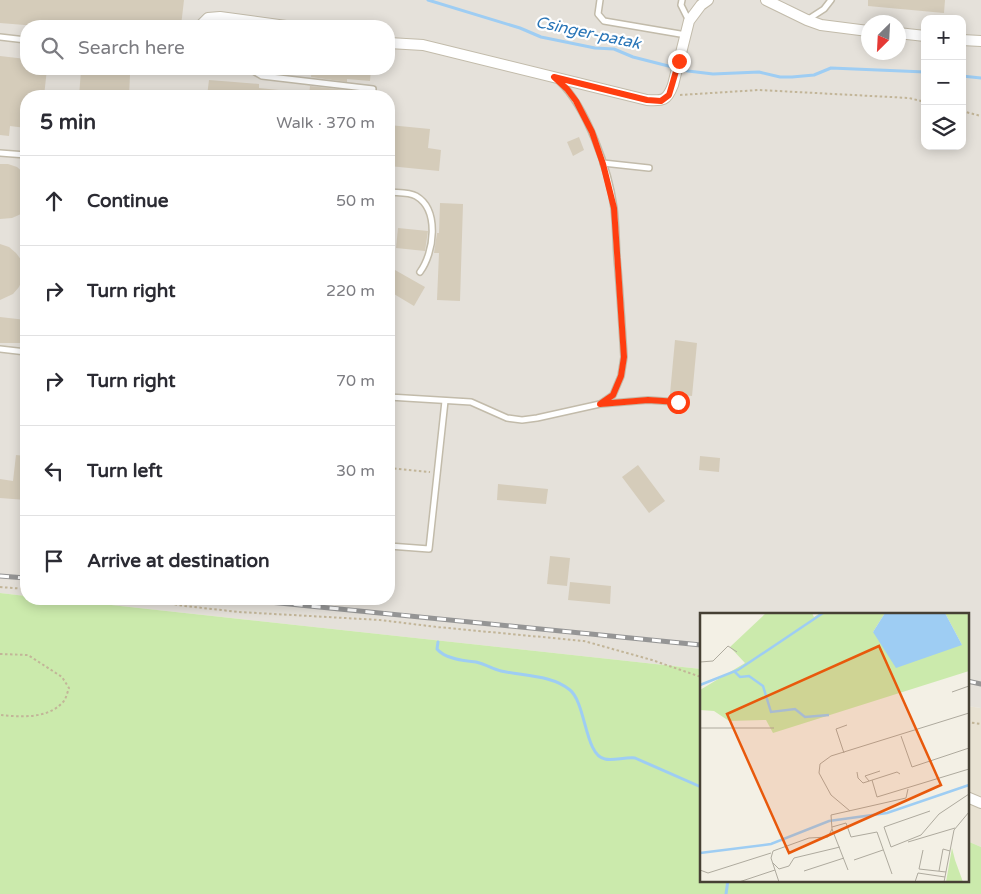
<!DOCTYPE html>
<meta charset="utf-8">
<style>
:root{--surface:#fff;--page:#f2f2f3;--text:#2b2b33;--muted:#7c7c81;--line:#e1e1e2}
body{margin:0;font-family:"Varela Round",sans-serif;background:var(--page);color:var(--text)}
.controls{position:absolute;right:15px;top:15px;display:grid;overflow:hidden;border-radius:10px;box-shadow:0 2px 12px #0003}
.controls button{width:45px;height:45px;display:grid;place-items:center;padding:0;border:0;border-bottom:1px solid var(--line);background:var(--surface);color:var(--text);font:25px sans-serif}
.compass{position:absolute;left:861px;top:15px;width:45px;height:45px;border-radius:50%;background:var(--surface);box-shadow:0 2px 12px #0003;rotate:204deg}
.stop{position:absolute;width:15px;height:15px;margin:-11px;border:4px solid #ff3e10;border-radius:50%;background:#fff}
.stop.end{background:#ff3e10;border-color:#fff;box-shadow:0 1px 5px #0008}
.list{margin:0;padding:0;list-style:none}
h2{display:flex;justify-content:space-between;align-items:center;height:65px;margin:0;padding:0 20px;font-size:21px}
h2 small{font-size:16px;font-weight:400;color:var(--muted)}
.list li{display:grid;grid-template-columns:32px 1fr auto;gap:15px;align-items:center;box-sizing:border-box;height:90px;padding:0 20px;border-top:1px solid var(--line)}
.list b{display:block;font-size:19px;white-space:nowrap}
.list em{font-size:16px;font-style:normal;color:var(--muted)}
.icon{flex:none;width:28px;height:28px;fill:none;stroke:currentColor;stroke-width:2;stroke-linecap:round;stroke-linejoin:round}
.map{position:relative;flex:none;width:981px;height:894px;overflow:hidden}
.search{position:absolute;background:var(--surface);box-shadow:0 2px 12px #0003;left:20px;top:20px;width:375px;height:55px;display:flex;align-items:center;gap:12px;box-sizing:border-box;padding:0 18px;border-radius:20px;color:var(--muted);font-size:19px}
.panel{position:absolute;background:var(--surface);box-shadow:0 2px 12px #0003;left:20px;top:90px;width:375px;height:515px;border-radius:20px}
.map>svg:first-child{display:block}
</style>
<div class="map">
<svg width="981" height="894" viewBox="0 0 981 894">
<rect width="100%" height="100%" fill="#f3f0e5"/>
<polygon fill="#e8e2d3" points="967,706 981,708 981,847 967,841"/>
<path fill="#e5e1da" fill-rule="evenodd" d="M 0,0 L 981,0 L 981,708 L 967,706 L 967,614 L 701,614 L 701,669 L 56,599 L 389,599 L 389,96 L 26,96 L 26,596 L 0,593 ZM 925,19 L 962,19 L 962,146 L 925,146 ZM 868,22 L 898,22 L 898,52 L 868,52 ZM 26,26 L 389,26 L 389,69 L 26,69 Z"/>
<polygon fill="#cbeaac" points="0,593 26,596 26,599 56,599 701,669 701,880 967,880 967,841 981,847 981,894 0,894"/>
<g fill="none" stroke-linecap="round" stroke-linejoin="round">
<g stroke="#9ecdf3" stroke-width="3">
<polyline points="428,0 520,28 541,37 595,48 614,49 633,57 688,71 713,74 759,72 780,77 792,77 814,75 831,68 925,72"/>
<polyline points="962,76 981,78"/>
<path d="M 438,642 L 437,649 C 445,659 464,661 476,662 C 485,664 493,669 501,671 C 523,676 552,675 570,690 C 586,703 585,756 605,759 C 613,761 625,757 635,758 L 701,787"/>
<polyline points="726,894 728,880"/>
</g>
</g>
<g fill="#d5ccba">
<polygon points="0,0 184,0 181,26 37,26 0,23"/>
<polygon points="868,0 945,0 944,13 868,6"/>
<polygon points="0,56 26,59 26,69 47,69 44,96 26,96 26,128 10,126 9,136 0,135"/>
<polygon points="312,69 371,69 370,81 347,79 347,82 311,77"/>
<polygon points="81,71 130,75 129,96 79,96"/>
<polygon points="209,80 259,84 259,88 279,90 279,96 207,96"/>
<polygon points="310,86 346,90 346,96 309,96"/>
<polygon points="389,125 430,129 428,148 441,150 439,171 389,166"/>
<polygon points="579,137 584,150 573,156 567,142"/>
<polygon points="0,164 8,164 17,167 26,175 26,209 21,214 12,218 0,219"/>
<polygon points="440,203 463,204 460,301 437,300 439,253 434,253 437,233 439,233"/>
<polygon points="398,228 428,231 425,251 396,248"/>
<polygon points="0,244 9,247 16,253 22,261 24,269 23,278 19,287 13,294 0,300"/>
<polygon points="395,270 425,287 414,306 389,291 389,280"/>
<polygon points="0,317 26,320 26,343 0,343"/>
<polygon points="675,340 697,343 692,396 670,394"/>
<polygon points="16,455 26,456 26,500 0,498 0,479 13,481"/>
<polygon points="700,456 720,458 719,472 699,470"/>
<polygon points="638,465 665,501 649,513 622,477"/>
<polygon points="498,484 548,489 546,504 497,500"/>
<polygon points="550,556 570,558 567,586 547,584"/>
<polygon points="570,582 611,586 610,604 568,600"/>
</g>
<g fill="none" stroke-linecap="round" stroke-linejoin="round">
<g stroke="#c2bbaa" stroke-width="8">
<g id="lane">
<polyline points="600,0 598,14 604,21 686,35"/>
<polyline points="682,0 681,5 689,21"/>
<polyline points="807,20 824,9 831,0"/>
<polyline points="0,37 26,40"/>
<polyline points="250,69 262,76 373,89 372,96"/>
<polyline points="0,153 26,155"/>
<polyline points="603,163 649,168"/>
<path d="M 389,192 C 397,193 409,192 416,196 C 440,210 434,253 420,272"/>
<polyline points="0,349 26,352"/>
<path d="M 389,397 L 471,402 L 507,418 L 522,420 L 537,418 L 600,404 L 613,395 L 621,376 L 624,357 C 622,324 620,291 617,258 C 616,242 616,225 614,208 C 609,171 587,107 559,81"/>
<polyline points="600,404 648,400 677,402"/>
<polyline points="389,546 429,549 445,401"/>
</g>
</g>
<g stroke="#c2bbaa" stroke-width="12">
<g id="street">
<polyline points="766,0 807,20 821,25 868,31"/>
<polyline points="200,26 208,18 220,17 286,26"/>
<polyline points="898,33 925,36"/>
<polyline points="962,40 981,41"/>
<path d="M 389,43 L 423,45 L 647,100 C 663,101 667,101 673,85 L 689,21 L 701,5 L 708,0"/>
<polyline points="967,797 981,803"/>
</g>
</g>
<g stroke="#c2b598" stroke-width="2" stroke-dasharray="2.5 2.5" stroke-linecap="butt">
<polyline points="680,95 759,90 909,98 925,102"/>
<polyline points="962,111 981,116"/>
<polyline points="389,468 430,472"/>
<polyline points="0,587 26,589"/>
<polyline points="140,599 185,606 239,612 380,620 437,627 584,641 652,660 701,677"/>
<path d="M 0,654 L 28,655 L 62,677 L 69,688 C 67,693 66,700 62,703 C 47,719 20,717 0,715"/>
<polyline points="967,722 981,724"/>
</g>
<use href="#lane" stroke="#fff" stroke-width="5"/>
<use href="#street" stroke="#fff" stroke-width="10"/>
<g stroke="#959595" stroke-width="5">
<g id="rail">
<polyline points="0,576 26,578"/>
<polyline points="240,599 701,645"/>
<polyline points="967,681 981,684"/>
</g>
</g>
<use href="#rail" stroke="#fff" stroke-width="3" stroke-dasharray="9" stroke-linecap="butt"/>
</g>
<g fill="none" stroke-linecap="round" stroke-linejoin="round">
<polyline stroke="#ff3e10" stroke-width="6" points="678,402 648,400 600,404 613,395 621,376 624,357 614,208 603,164 592,132 576,101 567,89 554,77 647,100 661,101 669,95 679,61"/>
</g>
<g text-anchor="middle" dominant-baseline="central" stroke-width="4.5" stroke-linejoin="round" paint-order="stroke">
<g font-size="16" font-style="italic" fill="#2975b7" stroke="#fff">
<text transform="translate(588 33) rotate(12)">Csinger-patak</text>
</g>
</g>
<g transform="translate(700 613)">
<rect width="269" height="269" fill="#f3f0e5"/>
<path d="M 66,0 L 112,0 L 114,4 L 120,0 L 185,0 L 173,19 L 262,32 L 245,0 L 269,0 L 269,58 L 73,120 L 66,107 L 29,108 L 14,98 L 0,97 L 0,77 L 45,50 L 30,34 ZM 252,235 L 255,247 L 263,269 L 246,269 Z" fill="#cbeaac"/>
<path d="M 185,0 L 245,0 L 262,32 L 196,55 L 173,19 Z" fill="#9ecdf3"/>
<path fill="none" stroke="#9ecdf3" stroke-width="2.5" d="M 35,59 L 40,64 L 49,63 L 63,73 L 71,99 L 95,96 L 105,104 L 129,102M 0,72 L 38,57 L 123,0M 0,240 L 71,231 L 129,208 L 187,200 L 269,172"/>
<path fill="none" stroke="#aeaa9e" stroke-width="1" d="M 0,49 L 13,48 L 28,33 L 37,39M 252,79 L 269,73M 0,115 L 74,115M 201,123 L 212,154 L 269,135M 144,140 L 136,116 L 147,112M 157,159 L 158,165 L 163,170 L 197,159 L 200,161M 172,167 L 177,184 L 269,156M 169,168 L 165,163 L 180,158M 150,198 L 131,182 L 119,160 L 120,151 L 131,143 L 269,100M 230,198 L 184,214 L 191,234 L 221,222 L 239,201 L 269,181M 132,214 L 146,210 L 151,224 L 177,219 L 192,261M 132,216 L 148,257M 208,229 L 255,215M 223,237 L 219,256 L 246,259M 154,247 L 183,237M 73,250 L 79,256 L 89,253 L 94,245 L 140,234M 0,257 L 8,260 L 71,240M 104,258 L 144,245M 239,258 L 243,236 L 250,238M 39,269 L 75,257M 79,269 L 71,245 L 73,238 L 109,225 L 128,224 L 132,216 L 131,202 L 206,185 L 208,176M 215,269 L 218,260 L 245,264M 244,269 L 254,217 L 269,199"/>
<path fill="#e8590c" fill-opacity="0.15" stroke="#e8590c" stroke-width="2.5" d="M 179,33 L 241,172 L 89,240 L 27,101 Z"/>
<rect width="269" height="269" fill="none" stroke="#464034" stroke-width="2.5"/>
</g>
</svg>
<div class="controls">
<button>+</button>
<button>−</button>
<button><svg class="icon" aria-label="layers" viewBox="0 0 24 24"><path d="M12 4l9 5-9 5-9-5zM3 14l9 5 9-5"/></svg></button>
</div>
<svg class="compass" viewBox="-18 -18 36 36"><path d="M0-13l5 13h-10z" fill="#e53935"/><path d="M0 13l5-13h-10z" fill="#7c7c81"/></svg>
<div class="stop" style="left:678px;top:402px"></div>
<div class="stop end" style="left:679px;top:61px"></div>
<div class="search"><svg class="icon" aria-label="search" viewBox="0 0 24 24"><circle cx="10" cy="10" r="6"/><path d="M15 15l6 6"/></svg>Search here</div>
<section class="panel">
<h2>5 min<small>Walk · 370 m</small></h2>
<ul class="list">
<li><svg class="icon" aria-label="ahead" viewBox="0 0 24 24"><path d="M12 20V5M6 11l6-6 6 6"/></svg><div><b>Continue</b></div><em>50 m</em></li>
<li><svg class="icon" aria-label="right" viewBox="0 0 24 24"><path d="M7 20v-9h11M14 6l5 5-5 5"/></svg><div><b>Turn right</b></div><em>220 m</em></li>
<li><svg class="icon" aria-label="right" viewBox="0 0 24 24"><path d="M7 20v-9h11M14 6l5 5-5 5"/></svg><div><b>Turn right</b></div><em>70 m</em></li>
<li><svg class="icon" aria-label="left" viewBox="0 0 24 24"><path d="M17 20v-9H6M10 6l-5 5 5 5"/></svg><div><b>Turn left</b></div><em>30 m</em></li>
<li><svg class="icon" aria-label="arrive" viewBox="0 0 24 24"><path d="M6 21V4h12l-3 4 3 4H6"/></svg><div><b>Arrive at destination</b></div></li>
</ul>
</section>
</div>
